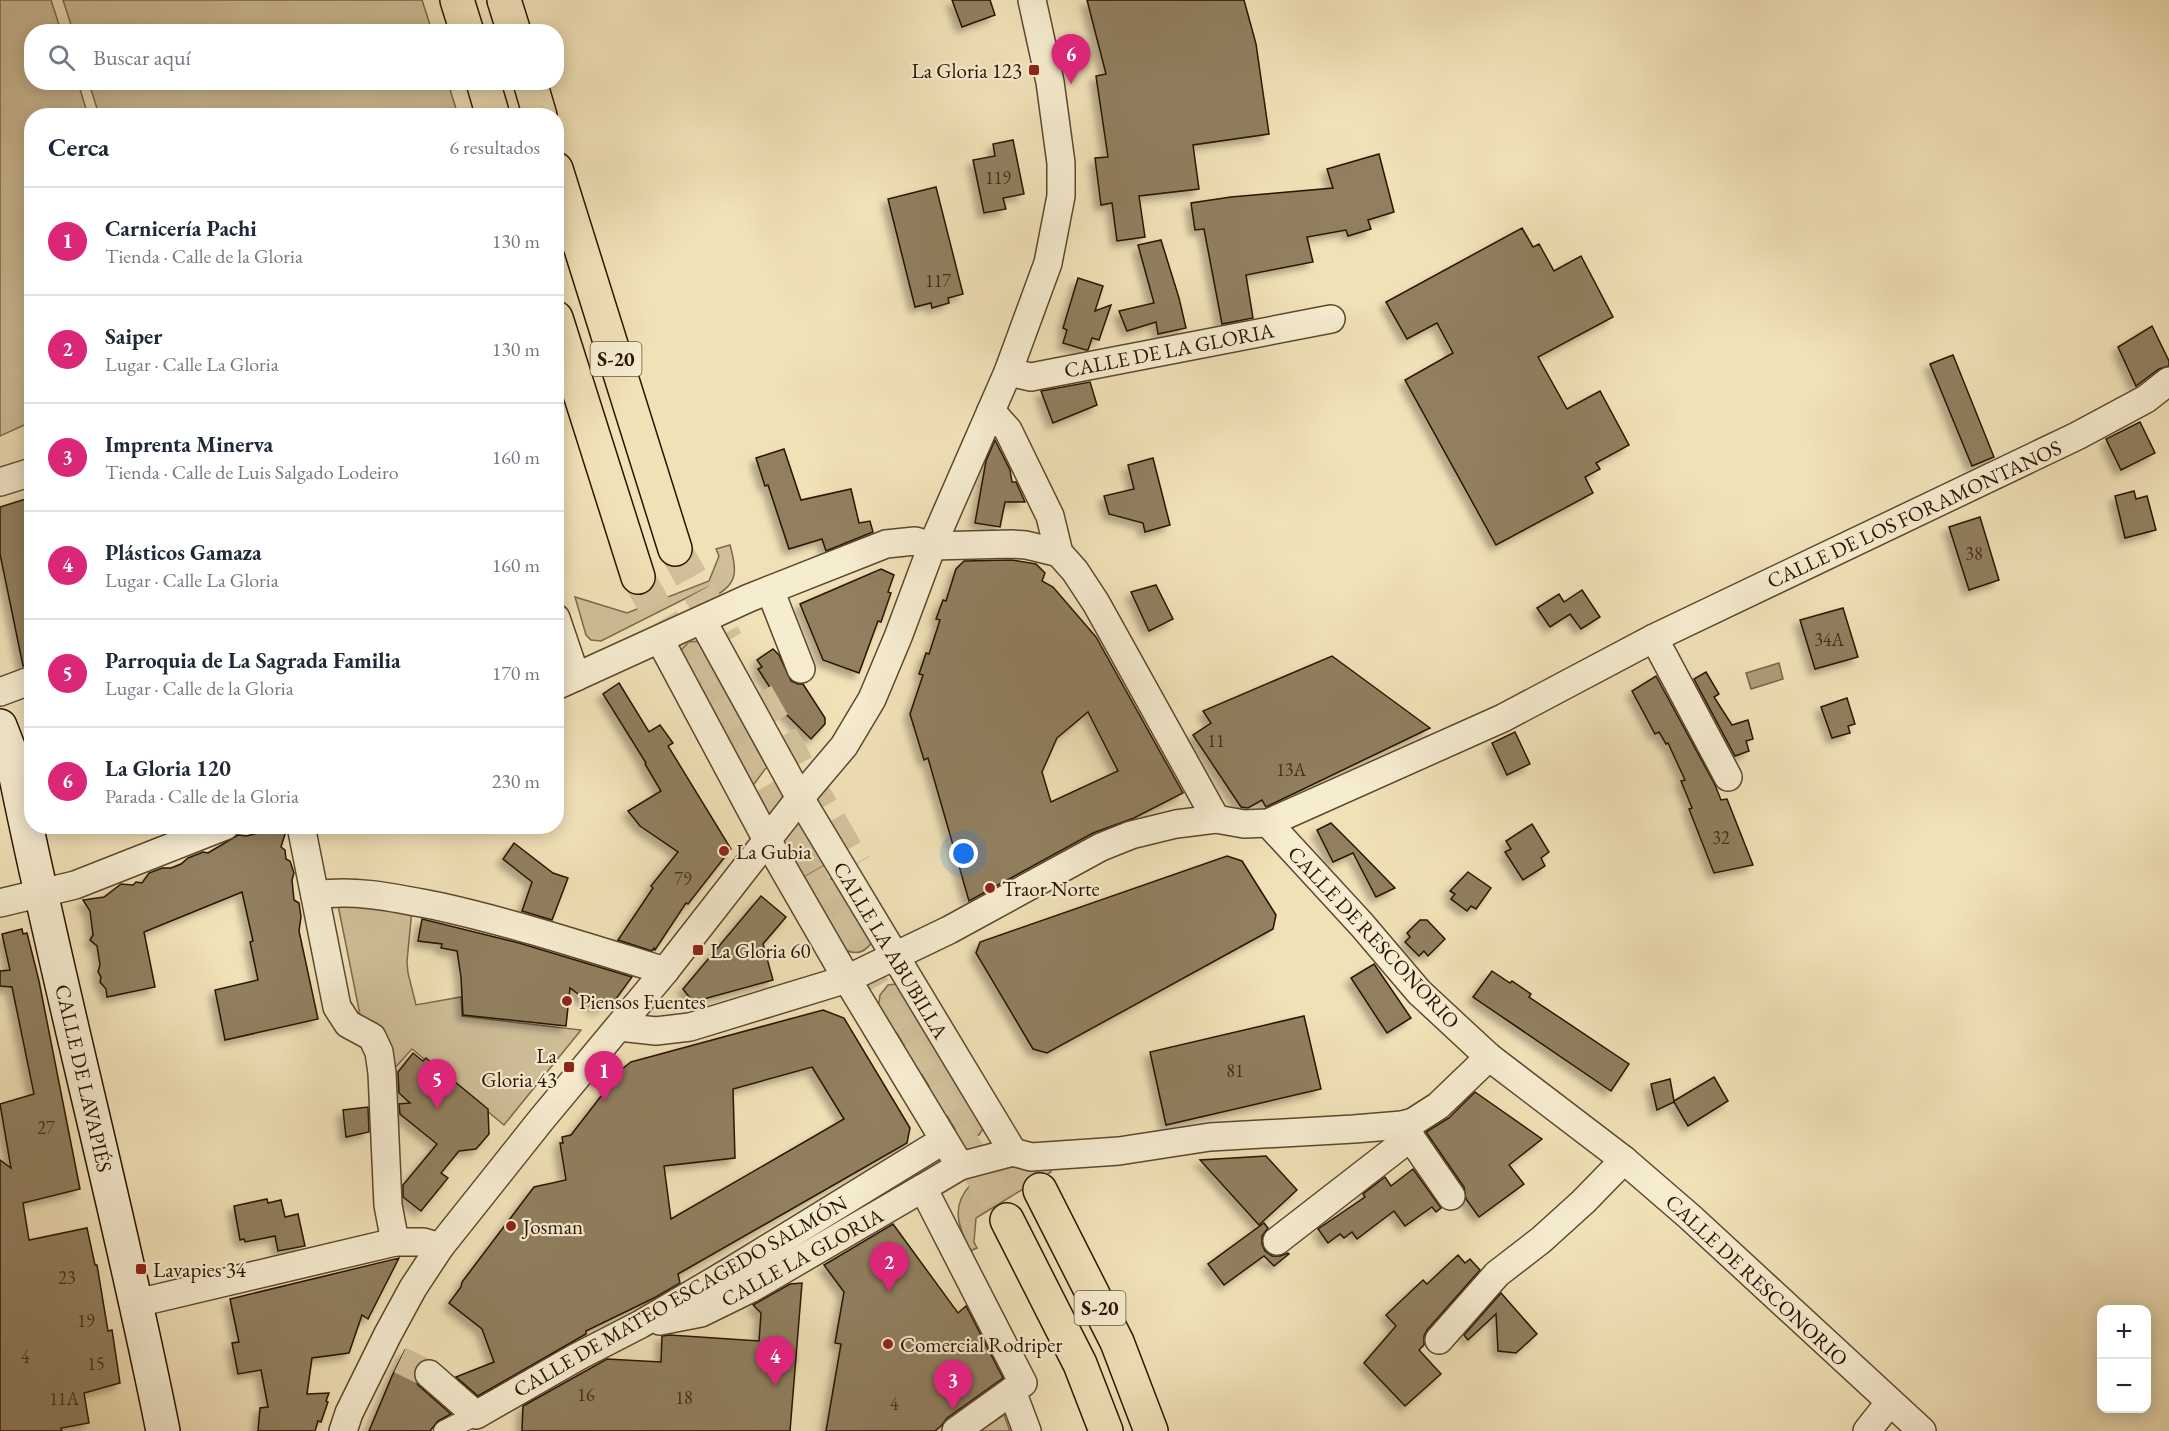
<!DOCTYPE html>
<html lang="es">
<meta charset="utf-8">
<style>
:root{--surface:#fff;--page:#f6f6f7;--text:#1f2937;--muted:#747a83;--line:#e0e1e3;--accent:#db2777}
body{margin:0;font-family:"EB Garamond",serif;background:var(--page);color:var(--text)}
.controls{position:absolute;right:18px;bottom:18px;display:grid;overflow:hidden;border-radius:12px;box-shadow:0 3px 15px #0003}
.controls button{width:54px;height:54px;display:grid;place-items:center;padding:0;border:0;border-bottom:2px solid var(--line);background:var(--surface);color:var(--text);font:30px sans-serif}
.you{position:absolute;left:964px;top:854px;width:21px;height:21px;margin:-15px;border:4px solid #fff;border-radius:50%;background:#1a73e8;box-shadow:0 0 0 9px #1a73e833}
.badge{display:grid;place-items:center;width:39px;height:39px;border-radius:50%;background:var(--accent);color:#fff;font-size:20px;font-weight:700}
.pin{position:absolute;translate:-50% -50px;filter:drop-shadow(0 2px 3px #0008)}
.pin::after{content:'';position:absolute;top:32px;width:21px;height:18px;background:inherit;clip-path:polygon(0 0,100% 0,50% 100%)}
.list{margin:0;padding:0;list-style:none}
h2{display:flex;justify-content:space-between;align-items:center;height:78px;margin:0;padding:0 24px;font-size:26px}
h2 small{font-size:20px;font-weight:400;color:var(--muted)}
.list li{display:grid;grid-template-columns:39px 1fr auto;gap:18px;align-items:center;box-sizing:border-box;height:108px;padding:0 24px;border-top:2px solid var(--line)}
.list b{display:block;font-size:22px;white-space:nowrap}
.list p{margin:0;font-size:20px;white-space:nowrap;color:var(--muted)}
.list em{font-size:20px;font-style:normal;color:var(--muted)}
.icon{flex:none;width:33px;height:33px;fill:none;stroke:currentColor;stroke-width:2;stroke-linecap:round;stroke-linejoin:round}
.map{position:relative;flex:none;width:2169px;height:1431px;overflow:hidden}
.search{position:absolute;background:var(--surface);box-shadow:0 3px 15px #0003;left:24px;top:24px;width:540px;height:66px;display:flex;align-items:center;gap:15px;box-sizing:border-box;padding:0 21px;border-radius:24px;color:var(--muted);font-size:22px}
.panel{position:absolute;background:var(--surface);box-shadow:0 3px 15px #0003;left:24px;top:108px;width:540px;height:726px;border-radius:24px}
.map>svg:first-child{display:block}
</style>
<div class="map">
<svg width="2169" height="1431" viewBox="0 0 2169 1431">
<defs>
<filter id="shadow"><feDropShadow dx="-5.5" dy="5.5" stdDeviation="3" flood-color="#0004"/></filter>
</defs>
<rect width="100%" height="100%" fill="#f1e1b7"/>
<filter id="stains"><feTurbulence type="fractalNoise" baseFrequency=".00333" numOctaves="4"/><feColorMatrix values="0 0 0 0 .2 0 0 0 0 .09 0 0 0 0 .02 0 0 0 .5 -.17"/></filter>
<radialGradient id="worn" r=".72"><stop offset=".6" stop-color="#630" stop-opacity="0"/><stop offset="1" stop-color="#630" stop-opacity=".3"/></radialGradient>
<g fill="#cfbe98" stroke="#7c694c" stroke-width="1.5">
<polygon points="0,0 51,0 61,31 32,32 32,82 78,83 88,115 32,116 31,422 0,436"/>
<polygon points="63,0 422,0 432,31 73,31"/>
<polygon points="89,83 448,83 458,115 99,115"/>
<path d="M 730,545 C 737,570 739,584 713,597 L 708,587 L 601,641 L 591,640 L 586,635 L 575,597 L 627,613 L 709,581 L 719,556 L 716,549 Z"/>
<polygon points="700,641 769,764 748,792 679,652 689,642"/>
<path d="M 801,840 L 813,841 L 829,863 L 801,879 C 795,865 782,848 801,840 Z"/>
<path d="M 836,876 L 872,942 C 865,953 856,955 845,950 L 808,892 Z"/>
<polygon points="337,900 412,909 407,962 408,973 416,1005 461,997 462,1016 581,1030 504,1125 412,1049 392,1071 360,1015"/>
<polygon points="896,984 986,1124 979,1135 970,1138 958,1134 882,1009 879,1003 880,995 888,985"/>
<path d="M 1047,1164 L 1051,1172 L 976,1218 L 974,1242 L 977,1248 L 970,1251 C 958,1225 950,1206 972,1183 C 977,1178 984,1172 991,1170 C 1009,1166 1029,1166 1047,1164 Z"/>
<polygon points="1004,1415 1010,1431 980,1431"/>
</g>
<polygon fill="#ad9b79" stroke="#796549" stroke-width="1.5" points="1779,663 1783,679 1751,689 1746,673"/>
<g fill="#917f5f" stroke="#2a1400" stroke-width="1.5" fill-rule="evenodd" filter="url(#shadow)">
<polygon points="952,0 990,0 995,15 962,27"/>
<polygon points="1087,0 1244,0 1256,44 1269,134 1193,145 1199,189 1139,196 1145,237 1117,241 1112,203 1101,205 1095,158 1108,157 1096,76 1106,74"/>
<polygon points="1013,140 1024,194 1003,198 1006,209 984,213 973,160 995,156 993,144"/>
<polygon points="1379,154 1394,212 1368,220 1371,229 1348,236 1346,230 1307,237 1313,262 1246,275 1253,318 1222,324 1204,229 1195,230 1191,203 1231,197 1333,188 1327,169"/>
<polygon points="936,187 963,294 948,298 949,303 932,308 931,303 915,307 888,199"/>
<polygon points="1522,228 1533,247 1539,244 1554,271 1581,256 1613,317 1538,357 1567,409 1600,391 1629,445 1596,463 1600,469 1585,477 1593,493 1496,545 1405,380 1453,353 1437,323 1407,339 1386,302"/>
<polygon points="1161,240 1179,298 1186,328 1158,334 1156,322 1127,331 1119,311 1154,303 1138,245"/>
<polygon points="1078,278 1103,286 1095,311 1111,305 1099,340 1092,338 1088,350 1086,350 1063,343 1067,330 1063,328"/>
<polygon points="2152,326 2169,361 2169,366 2159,369 2136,386 2118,347"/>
<polygon points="1953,355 1994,457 1972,466 1930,364"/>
<polygon points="1090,382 1097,405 1053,423 1041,391"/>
<polygon points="2140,422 2155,453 2121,470 2106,439"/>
<polygon points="995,440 1010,470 1012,482 1016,482 1025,502 1005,502 1000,527 975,523 986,461"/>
<polygon points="784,449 801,500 851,489 859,523 870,521 873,532 826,551 822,539 789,549 768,485 765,486 756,458"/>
<polygon points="1153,458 1170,525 1145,532 1143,523 1109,514 1104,496 1134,489 1128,465"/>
<polygon points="2134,491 2136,499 2147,496 2156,530 2125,538 2115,496"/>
<polygon points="32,497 32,665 23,666 0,554 0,507"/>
<polygon points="1980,517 1999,580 1969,590 1949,527"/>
<path d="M 1012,560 L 1036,564 L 1045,573 L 1042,581 L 1053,587 L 1096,637 L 1183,793 L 1134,818 L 1093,833 L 969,901 L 928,758 L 924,760 L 910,714 L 923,675 L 919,674 L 926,653 L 929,654 L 940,620 L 936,619 L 943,600 L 946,601 L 956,569 L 964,561 ZM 1088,712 L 1118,771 L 1051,802 L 1042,772 L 1057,738 Z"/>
<polygon points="881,569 894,575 888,592 891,593 881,622 878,621 859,673 823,660 800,604"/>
<polygon points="1156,585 1173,619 1149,631 1131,592"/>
<polygon points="1582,590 1600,617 1581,629 1570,614 1550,627 1537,608 1559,594 1564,602"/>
<polygon points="1843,608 1858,657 1815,669 1800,620"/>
<polygon points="773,649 779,655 791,681 798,684 803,684 825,718 825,724 811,739 772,700 776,697 758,669 762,667 757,660"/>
<polygon points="1332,656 1430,728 1266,807 1262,800 1248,808 1241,807 1193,735 1211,723 1203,711"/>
<polygon points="1706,672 1719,694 1714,697 1732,725 1748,720 1753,739 1746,741 1749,751 1735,756 1694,679"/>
<polygon points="1656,676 1715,785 1721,800 1727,799 1753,865 1714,873 1689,809 1692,808 1681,781 1685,780 1668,743 1666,744 1659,732 1655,734 1632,691"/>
<polygon points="619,683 649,732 660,725 673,743 668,746 731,849 688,904 686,903 655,950 654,948 652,951 618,940 653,888 651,886 678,852 640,826 628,811 661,791 645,764 646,763 603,694"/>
<polygon points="1847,698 1855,724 1848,726 1850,733 1832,738 1821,707"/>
<polygon points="1515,732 1530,764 1507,775 1492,743"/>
<polygon points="1331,823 1356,848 1395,888 1376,897 1353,853 1333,862 1317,830"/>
<polygon points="1532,824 1549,852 1541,858 1545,866 1523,880 1505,852 1511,849 1506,841"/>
<polygon points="264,826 280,826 285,834 281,847 285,850 286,859 290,861 294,873 292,880 294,900 299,903 301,917 299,931 318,1019 225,1040 215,990 258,980 250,942 253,941 242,892 144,932 155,987 107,997 106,989 100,982 101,977 98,972 100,965 97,946 90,940 93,935 90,911 83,900 104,897 121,884 133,885 136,882 142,883 149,873 162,868 171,868 181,864 188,858 203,852 208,853 238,835 247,836 257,833"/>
<polygon points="514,843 553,873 568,878 552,920 522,911 532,882 503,859"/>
<polygon points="1227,856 1242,861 1276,915 1273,929 1047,1053 1033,1049 976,953 980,942"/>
<polygon points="1468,872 1491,888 1476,909 1471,906 1467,911 1451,899 1455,894 1450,891"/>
<polygon points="761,896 786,917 763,944 773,980 693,1002 683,989"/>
<polygon points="422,919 519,943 632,977 613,1003 605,1003 598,1009 570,988 566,1026 463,1015 461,977 457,951 441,948 442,944 418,941"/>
<polygon points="1420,920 1427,920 1445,939 1428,956 1424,951 1419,956 1405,942 1410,937 1407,933"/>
<polygon points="22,929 23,934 27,933 39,981 80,1189 23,1203 29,1240 87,1228 95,1265 97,1265 108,1331 112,1330 120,1383 84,1393 89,1423 61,1428 62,1431 0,1431 0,1160 11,1168 0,1104 34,1094 12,987 0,986 0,971 10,970 2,934"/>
<polygon points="1374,964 1411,1018 1387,1033 1351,978"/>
<polygon points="1492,971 1510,983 1512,981 1531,994 1529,997 1629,1064 1611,1091 1473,997"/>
<path d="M 823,1010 L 844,1018 L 910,1128 L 907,1143 L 678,1274 L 680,1283 L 656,1297 L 586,1331 L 586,1334 L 478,1396 L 456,1377 L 494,1362 L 482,1329 L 449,1303 L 461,1287 L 462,1282 L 534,1187 L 566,1180 L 560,1143 L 563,1143 L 562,1137 L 571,1135 L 622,1069 L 631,1062 ZM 812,1067 L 844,1119 L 671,1219 L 664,1166 L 735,1158 L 733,1089 Z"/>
<polygon points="1304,1016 1321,1089 1166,1125 1150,1052"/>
<polygon points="413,1053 423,1061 426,1058 488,1109 489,1134 476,1149 459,1151 441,1173 448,1178 421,1211 403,1197 403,1185 437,1144 400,1114 399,1104 410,1103 399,1093 398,1072"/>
<polygon points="1714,1077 1728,1101 1688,1126 1674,1102 1657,1110 1651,1084 1670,1079 1674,1101"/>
<polygon points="1475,1092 1542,1139 1509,1165 1524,1184 1479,1217 1466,1199 1464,1187 1426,1132 1449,1118"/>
<polygon points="368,1107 369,1132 346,1137 343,1110"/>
<polygon points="1266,1156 1297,1190 1259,1225 1200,1160"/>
<polygon points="1413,1169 1441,1208 1436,1212 1432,1207 1405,1226 1394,1211 1357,1239 1352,1232 1344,1238 1340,1234 1328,1243 1318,1229 1365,1197 1363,1194 1385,1177 1391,1186"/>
<polygon points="267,1199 268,1203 281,1200 285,1217 298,1214 305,1246 278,1251 275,1236 245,1242 244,1239 240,1240 234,1206"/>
<polygon points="1264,1223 1268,1228 1262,1236 1262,1244 1265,1251 1272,1256 1280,1256 1288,1253 1289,1254 1274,1266 1264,1256 1224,1285 1208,1264"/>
<polygon points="893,1224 958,1313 966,1306 1003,1378 947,1418 941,1426 935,1431 826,1431 841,1344 835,1343 844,1292 824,1265"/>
<polygon points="1458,1255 1465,1263 1470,1259 1480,1270 1427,1330 1424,1336 1424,1345 1419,1350 1441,1374 1405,1406 1364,1363 1396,1326 1386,1315 1423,1280 1427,1284"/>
<polygon points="399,1258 368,1319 362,1315 349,1353 312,1358 307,1394 329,1393 326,1401 328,1402 321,1422 318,1421 315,1431 258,1431 260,1408 268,1407 261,1370 238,1374 232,1343 239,1342 230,1299"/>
<polygon points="802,1283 790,1431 522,1431 523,1406 607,1359 661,1362 662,1336 670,1335 759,1341 761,1313 753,1305 790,1284"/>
<polygon points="1501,1293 1537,1334 1516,1353 1498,1351 1496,1314 1468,1340 1464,1335"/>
<polygon points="405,1350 423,1359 417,1364 414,1370 414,1379 418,1385 451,1414 438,1421 430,1431 369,1431 392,1376"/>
</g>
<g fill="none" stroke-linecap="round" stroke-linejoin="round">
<polyline stroke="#d3c29c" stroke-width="27" stroke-dasharray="27 14" stroke-linecap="butt" points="400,1360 429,1374"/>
<g stroke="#d3c29c" stroke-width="33" stroke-dasharray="33 16" stroke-linecap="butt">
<polyline points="675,549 727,641"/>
<polyline points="638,577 1007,1220"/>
<polyline points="757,694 855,865"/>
</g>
<g stroke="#5c472e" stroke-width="22">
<polyline id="pedestrian" points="444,1431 476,1415"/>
</g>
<g stroke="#5c472e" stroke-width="30">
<g id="minor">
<polyline points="1008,372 1031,377 1331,319"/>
<polyline points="991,411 1008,430 1050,516 1059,553 1075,571 1096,603 1216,819"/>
<polyline points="0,482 32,472"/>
<polyline points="770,590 801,669"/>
<polyline points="556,618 576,677"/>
<polyline points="702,620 800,798 1013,1152"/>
<polyline points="1654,638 1728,777"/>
<polyline points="660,640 767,840 847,979 960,1166"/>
<polyline points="556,686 749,598 886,544 915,541 932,546 1012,544 1026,545 1059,553"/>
<polyline points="0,692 32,680"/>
<polyline points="1268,823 1362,925 1419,992 1489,1057 1624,1160 1690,1217 1922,1431"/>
<polyline points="301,826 337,1007 348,1024 372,1037 379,1052 382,1073 388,1205 395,1242 423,1242 440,1247"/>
<path d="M 315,895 C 357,889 395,898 437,906 C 514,923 590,948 665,971"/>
<polyline points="0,903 75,885 225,826"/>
<polyline points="619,1027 656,1031 690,1027 847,979 949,930 1101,847 1131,835 1176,824 1216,819 1244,824 1268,823 1503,718 1654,638 2077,436 2146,399 2169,381"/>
<polyline points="1402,1125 1451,1196"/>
<polyline points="1277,1241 1411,1137"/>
<polyline points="137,1303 395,1242"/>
<polyline points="660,1321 701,1313 750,1289 923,1188"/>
<polyline points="1439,1340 1497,1274 1541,1240 1583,1202 1624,1160"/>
<polyline points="429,1374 476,1415 577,1357 641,1324 729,1272 944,1140"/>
<polyline points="1012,1391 1027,1431"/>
<polyline points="343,1431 349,1413 388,1334 413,1288 440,1247 541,1120 665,971 800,798 844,746 872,699 898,637 932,546 1008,372 1048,263 1061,196 1061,163 1050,82 1032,0"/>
<polyline points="956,1431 1023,1383 923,1188 960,1166 1013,1152 1031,1157 1119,1151 1210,1137 1354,1129 1402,1125 1413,1122 1438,1106 1489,1057"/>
<polyline points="1867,1431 1890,1402"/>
</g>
</g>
<g stroke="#2a1400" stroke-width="36">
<path id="secondary" d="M 0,726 L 12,757 C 57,983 118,1205 163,1431"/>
</g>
<g stroke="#2a1400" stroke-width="36">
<g id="motorway">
<polyline points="457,0 467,32"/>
<polyline points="504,0 514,32"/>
<polyline points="483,82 493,116"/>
<polyline points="530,82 540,116"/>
<polyline points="556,169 675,549"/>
<polyline points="556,318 638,577"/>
<polyline points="1040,1190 1117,1342 1151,1431"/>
<polyline points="1007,1220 1080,1364 1106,1431"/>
</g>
</g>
<use href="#pedestrian" stroke="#f6ecd0" stroke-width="20"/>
<use href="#minor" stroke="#f6ecd0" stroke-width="27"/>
<use href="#secondary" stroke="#f6ecd0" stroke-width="33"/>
<use href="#motorway" stroke="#f1e1b7" stroke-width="33"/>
</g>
<g fill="#8f2418" stroke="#f6ecd0" stroke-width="2">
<rect x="1028" y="64" width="12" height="12" rx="3"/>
<circle cx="724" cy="851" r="6"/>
<circle cx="990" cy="888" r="6"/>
<rect x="692" y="944" width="12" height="12" rx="3"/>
<circle cx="567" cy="1001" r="6"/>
<rect x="563" y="1061" width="12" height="12" rx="3"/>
<circle cx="511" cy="1226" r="6"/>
<rect x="135" y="1263" width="12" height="12" rx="3"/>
<circle cx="888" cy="1344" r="6"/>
</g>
<g text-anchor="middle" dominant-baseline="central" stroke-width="4.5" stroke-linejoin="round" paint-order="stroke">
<g font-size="18" fill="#442f18">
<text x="998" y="177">119</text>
<text x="938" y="280">117</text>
<text x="1974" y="553">38</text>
<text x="1829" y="639">34A</text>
<text x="1216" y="740">11</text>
<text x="1291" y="769">13A</text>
<text x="1721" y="837">32</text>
<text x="683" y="878">79</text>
<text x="1235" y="1070">81</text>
<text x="46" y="1127">27</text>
<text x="67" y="1277">23</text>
<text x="86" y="1320">19</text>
<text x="25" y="1356">4</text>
<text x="96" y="1363">15</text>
<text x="586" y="1394">16</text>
<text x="684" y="1397">18</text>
<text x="64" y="1398">11A</text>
<text x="894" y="1403">4</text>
</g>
<g fill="#f6ecd0" stroke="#67553e" stroke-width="1.5">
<rect x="590.5" y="342" width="51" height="34" rx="4.5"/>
<rect x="1074.5" y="1291" width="51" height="34" rx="4.5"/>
</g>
<g font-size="20" font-weight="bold" fill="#2a1400">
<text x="616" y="359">S-20</text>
<text x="1100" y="1308">S-20</text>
</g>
<g font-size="21" fill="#2a1400" stroke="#f6ecd0" text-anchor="start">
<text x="1022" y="70" text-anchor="end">La Gloria 123</text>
<text x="736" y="851">La Gubia</text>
<text x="1002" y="888">Traor Norte</text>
<text x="710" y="950">La Gloria 60</text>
<text x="579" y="1001">Piensos Fuentes</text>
<text x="557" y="1055" text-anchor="end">La<tspan x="557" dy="24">Gloria 43</tspan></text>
<text x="523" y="1226">Josman</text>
<text x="153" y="1269">Lavapies 34</text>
<text x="900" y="1344">Comercial Rodriper</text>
</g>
<g font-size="21" fill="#2a1400" stroke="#f6ecd0">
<text transform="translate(1169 350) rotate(-11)">CALLE DE LA GLORIA</text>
<text transform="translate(1914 514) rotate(-25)">CALLE DE LOS FORAMONTANOS</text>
<text transform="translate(1374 937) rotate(47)">CALLE DE RESCONORIO</text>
<text transform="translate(891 950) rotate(59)">CALLE LA ABUBILLA</text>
<text transform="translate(84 1078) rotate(77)">CALLE DE LAVAPIÉS</text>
<text transform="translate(802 1257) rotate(-29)">CALLE LA GLORIA</text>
<text transform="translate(1757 1280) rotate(43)">CALLE DE RESCONORIO</text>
<text transform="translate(680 1296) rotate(-30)">CALLE DE MATEO ESCAGEDO SALMÓN</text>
</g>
</g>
<rect width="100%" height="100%" filter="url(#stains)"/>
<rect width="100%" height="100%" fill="url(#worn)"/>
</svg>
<div class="controls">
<button>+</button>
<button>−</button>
</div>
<div class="you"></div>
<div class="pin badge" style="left:604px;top:1101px">1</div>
<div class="pin badge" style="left:889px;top:1292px">2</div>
<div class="pin badge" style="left:953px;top:1410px">3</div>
<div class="pin badge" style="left:775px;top:1386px">4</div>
<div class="pin badge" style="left:437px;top:1109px">5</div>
<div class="pin badge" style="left:1071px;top:84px">6</div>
<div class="search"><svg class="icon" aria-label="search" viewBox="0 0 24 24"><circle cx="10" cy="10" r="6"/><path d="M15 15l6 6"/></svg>Buscar aquí</div>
<section class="panel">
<h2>Cerca<small>6 resultados</small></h2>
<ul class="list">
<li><span class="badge">1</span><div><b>Carnicería Pachi</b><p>Tienda · Calle de la Gloria</p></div><em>130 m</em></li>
<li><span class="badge">2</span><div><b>Saiper</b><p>Lugar · Calle La Gloria</p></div><em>130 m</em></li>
<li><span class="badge">3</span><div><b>Imprenta Minerva</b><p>Tienda · Calle de Luis Salgado Lodeiro</p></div><em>160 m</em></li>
<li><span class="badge">4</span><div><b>Plásticos Gamaza</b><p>Lugar · Calle La Gloria</p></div><em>160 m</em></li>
<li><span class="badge">5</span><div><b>Parroquia de La Sagrada Familia</b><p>Lugar · Calle de la Gloria</p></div><em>170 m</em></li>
<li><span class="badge">6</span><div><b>La Gloria 120</b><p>Parada · Calle de la Gloria</p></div><em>230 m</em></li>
</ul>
</section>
</div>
